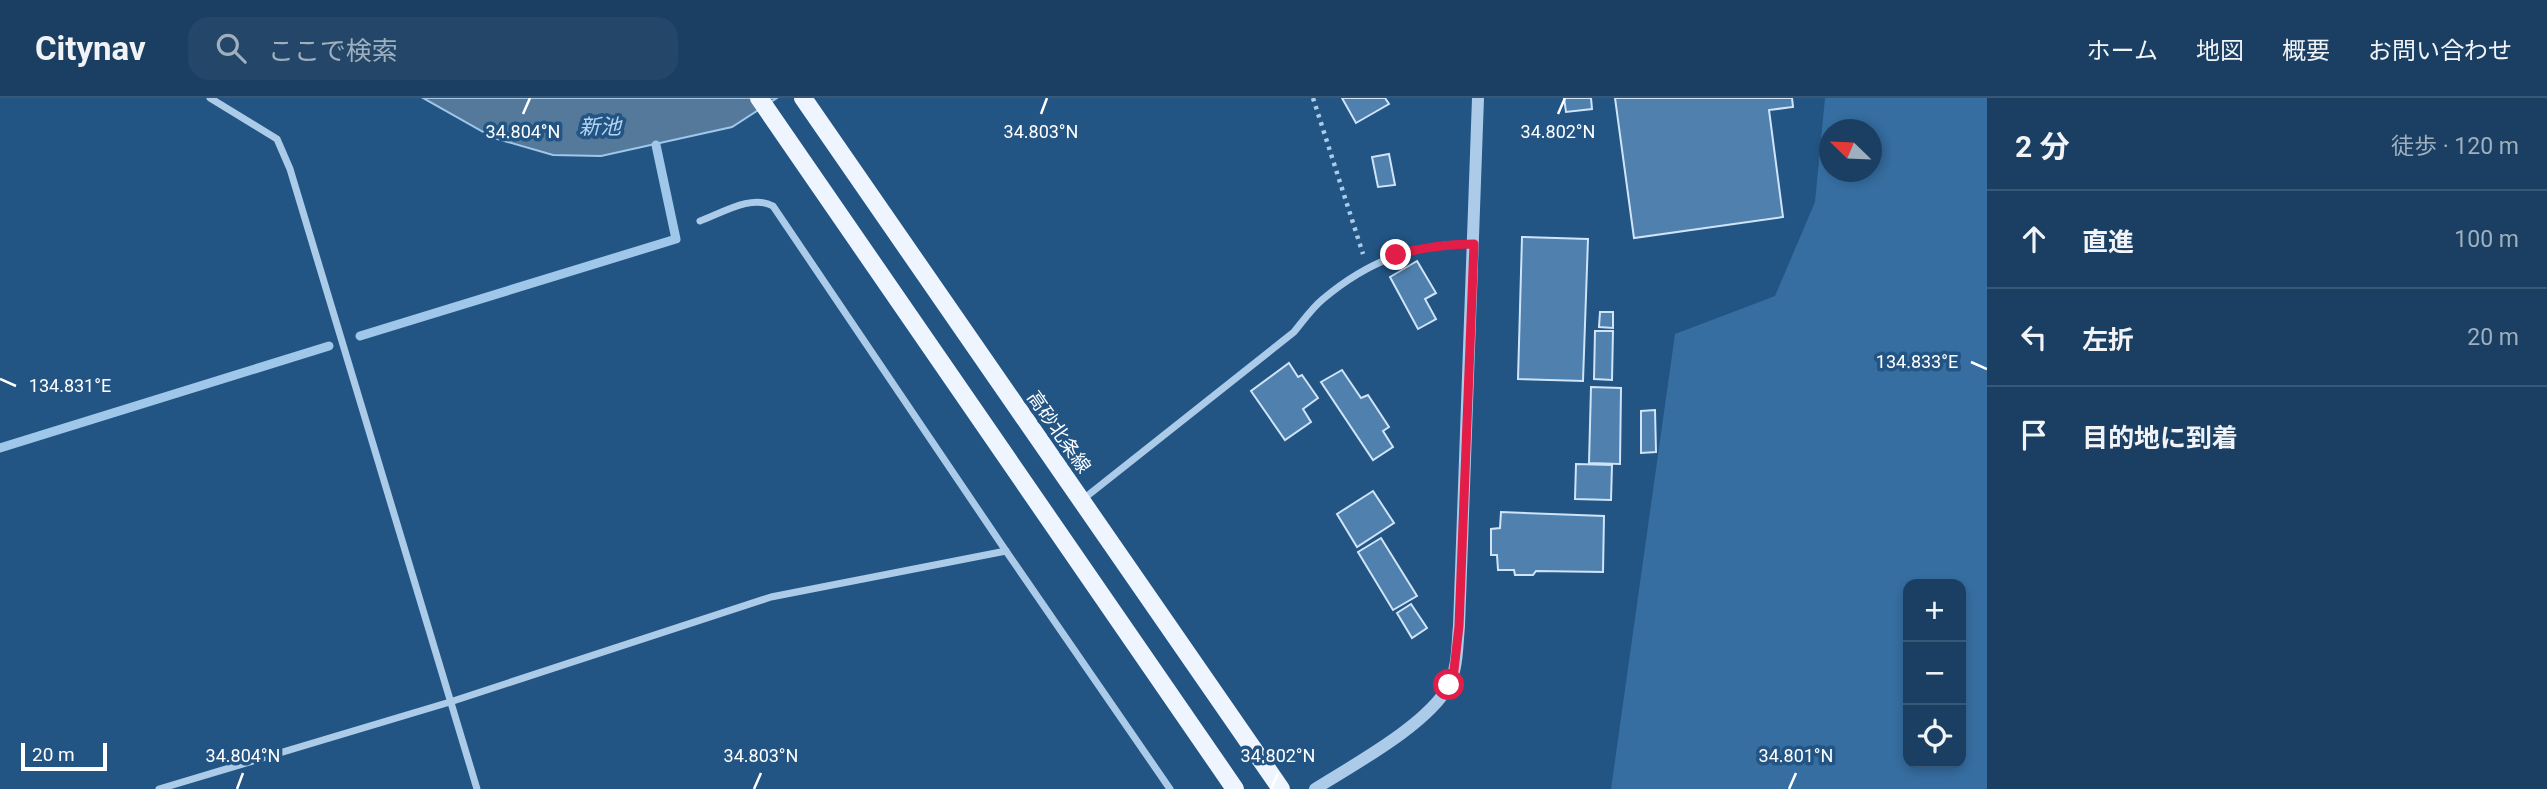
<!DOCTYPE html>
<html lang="ja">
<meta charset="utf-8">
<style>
:root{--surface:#1a3f63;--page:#234669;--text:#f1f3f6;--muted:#9fafbe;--line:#385878}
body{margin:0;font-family:Roboto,"Noto Sans JP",sans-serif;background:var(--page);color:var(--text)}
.controls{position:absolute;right:21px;bottom:21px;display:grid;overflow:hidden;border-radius:14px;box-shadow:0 4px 10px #0003}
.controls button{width:63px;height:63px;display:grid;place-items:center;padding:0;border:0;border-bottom:2px solid var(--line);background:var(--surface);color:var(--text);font:35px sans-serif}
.compass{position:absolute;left:1819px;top:21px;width:63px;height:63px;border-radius:50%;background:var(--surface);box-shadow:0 4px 10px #0003;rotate:293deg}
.scale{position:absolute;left:21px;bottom:18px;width:86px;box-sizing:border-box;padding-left:7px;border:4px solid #fff;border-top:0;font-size:19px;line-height:24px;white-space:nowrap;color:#fff;-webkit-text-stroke:5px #225484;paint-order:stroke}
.stop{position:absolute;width:21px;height:21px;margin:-16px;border:5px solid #e11d48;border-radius:50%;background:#fff}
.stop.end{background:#e11d48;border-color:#fff;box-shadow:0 2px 7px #0008}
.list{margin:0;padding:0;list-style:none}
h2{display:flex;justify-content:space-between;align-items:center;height:91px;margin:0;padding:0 28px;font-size:30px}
h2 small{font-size:23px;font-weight:400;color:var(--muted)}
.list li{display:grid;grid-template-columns:46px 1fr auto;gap:21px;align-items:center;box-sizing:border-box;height:98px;padding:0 28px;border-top:2px solid var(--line)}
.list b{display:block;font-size:26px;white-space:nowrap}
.list em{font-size:23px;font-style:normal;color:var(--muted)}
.icon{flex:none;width:38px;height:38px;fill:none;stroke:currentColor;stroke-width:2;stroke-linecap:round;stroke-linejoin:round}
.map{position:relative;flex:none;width:1987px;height:691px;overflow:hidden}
header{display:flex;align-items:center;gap:42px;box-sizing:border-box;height:98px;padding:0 35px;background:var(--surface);border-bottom:2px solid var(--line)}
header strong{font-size:33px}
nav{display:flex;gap:38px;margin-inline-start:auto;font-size:24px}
.search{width:490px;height:63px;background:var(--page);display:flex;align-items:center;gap:18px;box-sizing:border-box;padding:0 24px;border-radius:21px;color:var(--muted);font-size:26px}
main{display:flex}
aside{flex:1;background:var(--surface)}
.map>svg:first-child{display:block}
</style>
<header>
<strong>Citynav</strong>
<div class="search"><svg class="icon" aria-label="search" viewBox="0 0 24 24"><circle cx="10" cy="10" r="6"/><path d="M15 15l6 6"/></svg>ここで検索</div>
<nav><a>ホーム</a><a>地図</a><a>概要</a><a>お問い合わせ</a></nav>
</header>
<main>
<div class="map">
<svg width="1987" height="691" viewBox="0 0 1987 691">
<rect width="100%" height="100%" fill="#225484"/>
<path fill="#366ea1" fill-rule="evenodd" d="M 1825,0 L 1987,0 L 1987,691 L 1611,691 L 1675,236 L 1775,198 L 1815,104 ZM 1829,32 L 1871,32 L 1871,74 L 1829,74 ZM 1908,486 L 1961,486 L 1961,665 L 1908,665 Z"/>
<polygon fill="#55799b" stroke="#9fc7ea" stroke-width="2" points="423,0 777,0 732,29 601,58 553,57 494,40"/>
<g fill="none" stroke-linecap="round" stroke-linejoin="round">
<g stroke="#9fc7ea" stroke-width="9">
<polyline points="360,238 676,141 656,47"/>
<polyline points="0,350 329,248"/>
</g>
</g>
<g fill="#4f80ae" stroke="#cfe4f7" stroke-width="2">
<polygon points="1342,0 1385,0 1389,6 1356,25"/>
<polygon points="1564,0 1591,0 1592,11 1566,14"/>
<polygon points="1615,0 1792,0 1793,9 1769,12 1783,119 1634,140"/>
<polygon points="1389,56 1395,87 1378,89 1372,59"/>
<polygon points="1522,139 1588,141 1583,283 1518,281"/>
<polygon points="1417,163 1436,195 1425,201 1436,221 1418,231 1390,179"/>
<polygon points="1600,214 1613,214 1613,230 1599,229"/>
<polygon points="1595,233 1613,233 1612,282 1594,281"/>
<polygon points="1289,265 1298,279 1302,277 1318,300 1303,311 1311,324 1285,342 1251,293"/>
<polygon points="1342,272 1361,300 1368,297 1389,329 1383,333 1393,349 1373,362 1321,284"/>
<polygon points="1591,289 1621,290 1620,366 1589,365"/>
<polygon points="1655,312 1656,354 1641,355 1641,313"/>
<polygon points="1576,366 1612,367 1611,402 1575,401"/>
<polygon points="1373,393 1394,425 1357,449 1337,416"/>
<polygon points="1501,414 1604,418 1603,474 1536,473 1533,477 1515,477 1514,472 1498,472 1497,457 1491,457 1491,431 1500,430"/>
<polygon points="1381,440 1417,498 1393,512 1358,454"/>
<polygon points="1411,506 1427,530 1412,540 1397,515"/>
</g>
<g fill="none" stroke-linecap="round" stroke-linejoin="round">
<polyline stroke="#abcbe9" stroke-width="4.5" stroke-dasharray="3.5 5" stroke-linecap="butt" points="1313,0 1363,156"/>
<g stroke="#abcbe9" stroke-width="7">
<polyline points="210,0 277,41 290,71 477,691"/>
<path d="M 700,123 C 722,115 752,96 773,108 L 1006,453 L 1170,691"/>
<path d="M 1082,402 L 1294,234 C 1303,223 1312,210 1323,201 C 1368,163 1415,145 1474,146"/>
<polyline points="159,691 450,604 771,499 1006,453"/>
</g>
<path stroke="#abcbe9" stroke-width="12" d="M 1315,691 C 1353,667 1429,626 1449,587 C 1458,569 1457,547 1459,528 L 1478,0"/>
<g stroke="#eef5fe" stroke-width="18">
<polyline points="759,0 1235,691"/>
<polyline points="803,0 1281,691"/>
</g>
</g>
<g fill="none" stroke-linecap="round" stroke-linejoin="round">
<path stroke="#e11d48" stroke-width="9" d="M 1396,157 C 1423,149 1446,146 1474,146 L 1459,528 L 1454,572 L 1449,587"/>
</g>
<path fill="none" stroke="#fff" stroke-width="2.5" d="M 523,16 L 530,0M 1041,16 L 1047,0M 1558,16 L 1565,0M 1971,264 L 1987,271M 0,281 L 16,288M 237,691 L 243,675M 754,691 L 761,675M 1271,691 L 1278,675M 1789,691 L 1796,675"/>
<g text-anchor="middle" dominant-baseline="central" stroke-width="7" stroke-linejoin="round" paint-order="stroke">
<g font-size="19" fill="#fff" stroke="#225484">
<text transform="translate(1059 334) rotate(55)">高砂北条線</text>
</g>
<g font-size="21" font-style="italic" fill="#b6d5f0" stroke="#225484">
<text x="600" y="29">新池</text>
</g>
</g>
<g font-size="18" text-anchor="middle" fill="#fff" stroke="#225484" stroke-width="7" stroke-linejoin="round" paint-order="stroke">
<text x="523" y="40">34.804°N</text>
<text x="1041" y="40">34.803°N</text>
<text x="1558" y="40">34.802°N</text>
<text x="1917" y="270">134.833°E</text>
<text x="70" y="294">134.831°E</text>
<text x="243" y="664">34.804°N</text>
<text x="761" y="664">34.803°N</text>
<text x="1278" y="664">34.802°N</text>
<text x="1796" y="664">34.801°N</text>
</g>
</svg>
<div class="controls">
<button>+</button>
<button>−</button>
<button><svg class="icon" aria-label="locate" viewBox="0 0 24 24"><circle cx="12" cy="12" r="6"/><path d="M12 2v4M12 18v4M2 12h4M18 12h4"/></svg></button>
</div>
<svg class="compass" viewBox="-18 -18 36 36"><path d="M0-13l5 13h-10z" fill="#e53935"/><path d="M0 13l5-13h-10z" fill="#9fafbe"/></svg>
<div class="scale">20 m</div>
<div class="stop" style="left:1449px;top:587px"></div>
<div class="stop end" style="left:1396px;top:157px"></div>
</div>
<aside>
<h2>2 分<small>徒歩 · 120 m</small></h2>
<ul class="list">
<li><svg class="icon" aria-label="ahead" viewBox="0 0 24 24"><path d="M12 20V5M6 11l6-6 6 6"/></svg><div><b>直進</b></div><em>100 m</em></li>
<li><svg class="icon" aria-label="left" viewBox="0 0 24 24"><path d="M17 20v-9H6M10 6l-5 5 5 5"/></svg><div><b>左折</b></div><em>20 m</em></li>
<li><svg class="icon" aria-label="arrive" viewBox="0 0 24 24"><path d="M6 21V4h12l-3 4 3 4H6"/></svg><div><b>目的地に到着</b></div></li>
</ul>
</aside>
</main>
